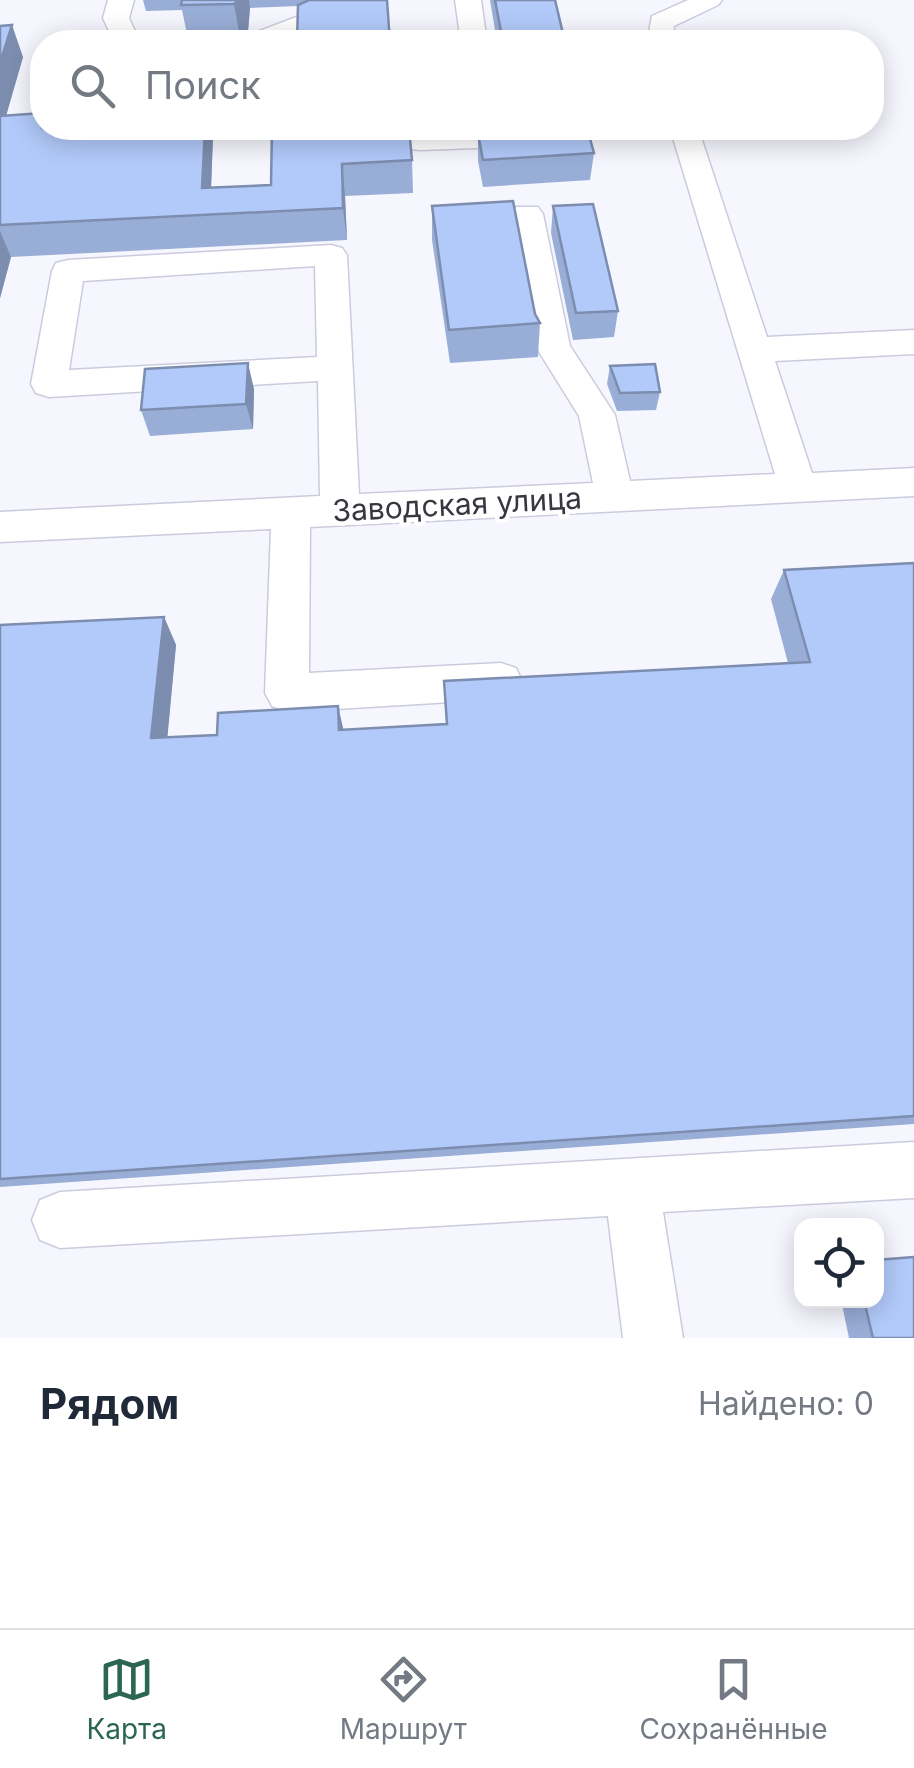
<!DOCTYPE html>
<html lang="ru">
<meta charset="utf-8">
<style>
:root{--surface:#fff;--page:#f2f2f3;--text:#1f2937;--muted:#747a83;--line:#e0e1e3;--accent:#2a6652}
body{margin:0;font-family:Inter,sans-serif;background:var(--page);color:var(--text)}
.controls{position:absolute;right:30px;bottom:30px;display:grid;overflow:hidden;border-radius:20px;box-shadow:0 5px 25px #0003}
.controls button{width:90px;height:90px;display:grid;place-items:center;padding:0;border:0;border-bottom:2px solid var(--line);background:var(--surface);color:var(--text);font:50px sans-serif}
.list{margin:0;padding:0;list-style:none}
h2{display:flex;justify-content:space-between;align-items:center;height:130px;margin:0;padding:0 40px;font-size:42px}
h2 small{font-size:32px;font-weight:400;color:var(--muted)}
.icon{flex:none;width:55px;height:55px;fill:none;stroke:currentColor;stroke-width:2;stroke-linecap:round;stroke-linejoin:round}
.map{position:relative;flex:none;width:914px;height:1338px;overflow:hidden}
.search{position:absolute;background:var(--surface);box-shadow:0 5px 25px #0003;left:30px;right:30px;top:30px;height:110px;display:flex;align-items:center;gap:25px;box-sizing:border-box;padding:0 35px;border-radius:40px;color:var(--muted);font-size:38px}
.sheet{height:290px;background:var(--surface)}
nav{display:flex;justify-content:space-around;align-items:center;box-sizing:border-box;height:140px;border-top:2px solid var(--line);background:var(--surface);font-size:28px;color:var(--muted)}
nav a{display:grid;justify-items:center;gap:5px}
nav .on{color:var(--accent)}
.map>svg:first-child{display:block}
</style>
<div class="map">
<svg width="914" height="1338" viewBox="0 0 914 1338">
<rect width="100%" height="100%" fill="#f6f6fe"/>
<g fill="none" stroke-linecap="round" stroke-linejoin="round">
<g stroke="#cccbde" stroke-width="3">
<g id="minor">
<polygon points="108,0 134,0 129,18 140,42 114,42 103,18"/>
<polygon points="455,0 481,0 487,42 461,42"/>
<polygon points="688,0 722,0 718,5 674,26 673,42 647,42 652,16"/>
<polygon points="307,13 320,21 316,27 277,42 242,42 246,36"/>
<polygon points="260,128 367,128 420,132 528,128 538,131 543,137 538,143 528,146 420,150 274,137 264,134"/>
<path d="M 670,128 L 698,128 L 767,337 L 914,330 L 914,354 L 775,361 L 812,473 L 914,468 L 914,496 L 310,527 L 309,673 L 501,663 L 516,668 L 522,681 L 516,694 L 501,699 L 287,712 L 272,706 L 265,693 L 271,529 L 0,542 L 0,512 L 320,496 L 318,381 L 49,397 L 36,393 L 31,384 L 52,271 L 56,263 L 68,260 L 331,245 L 342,248 L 347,255 L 359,494 L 593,483 L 579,416 L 536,347 L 511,214 L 516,207 L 538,207 L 543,214 L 570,346 L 615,415 L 630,481 L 775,474 ZM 315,266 L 317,357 L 69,370 L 83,281 Z"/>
<polygon points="914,1142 914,1198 663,1212 683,1338 623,1338 608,1216 60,1248 40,1240 32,1220 40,1200 60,1192"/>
</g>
</g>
<use href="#minor" fill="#fff" fill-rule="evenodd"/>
</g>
<g fill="#99aed7">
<polygon points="143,0 387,0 298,6 250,8 248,31 240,38 188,39 182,10 146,11"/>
<polygon points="490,0 555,0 565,42 497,42"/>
<polygon points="0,26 23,57 6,115 213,136 211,188 271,185 272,128 412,160 413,193 345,196 347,240 11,257 0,298"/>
<polygon points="478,134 594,153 590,180 483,187 478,161"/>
<polygon points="432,206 535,314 540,323 538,357 450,363 432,240"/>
<polygon points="553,206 618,311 614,337 573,340 551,233"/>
<polygon points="610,366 660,392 656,410 617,411 607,384"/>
<polygon points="254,389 253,429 150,436 141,410"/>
<polygon points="914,563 914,1124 0,1187 0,625 164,617 176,645 167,738 217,735 338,706 343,730 446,724 444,681 788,663 771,599 784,570"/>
<polygon points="914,1256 914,1338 849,1338 841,1300 876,1300 876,1260"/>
</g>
<g fill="#7d8daf">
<polygon points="239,0 249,0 250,8 248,31 240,38 234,4"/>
<polygon points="12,25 23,57 0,137 0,63"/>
<polygon points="205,128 211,128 213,136 210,215 202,188"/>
<polygon points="342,164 345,196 347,240 343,208"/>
<polygon points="0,231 11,257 0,298"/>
<polygon points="248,363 254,389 253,429 246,404"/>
<polygon points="164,617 176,645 165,763 151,738"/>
<polygon points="338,706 344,732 339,730"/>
</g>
<g fill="#b2cafa" stroke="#7d8daf" stroke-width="2.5">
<polygon points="182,0 239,0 234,4 181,5"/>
<polygon points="309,0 387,0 390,42 297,42 298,5"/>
<polygon points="495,0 555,0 565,42 503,42"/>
<polygon points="12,25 0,63 0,26"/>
<polygon points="42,113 42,128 205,128 202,188 271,185 272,128 409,128 412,160 342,164 343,208 0,225 0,116"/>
<polygon points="584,128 587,128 594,153 483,160 478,134"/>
<polygon points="513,201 535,314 540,323 449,330 432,206"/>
<polygon points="593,204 618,311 576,313 553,206"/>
<polygon points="248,363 246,404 141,410 145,369"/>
<polygon points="655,364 660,392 620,393 610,366"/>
<polygon points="914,563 914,1116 0,1179 0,625 164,617 151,738 217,735 218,713 338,706 339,730 447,724 444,681 810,662 784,570"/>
<polygon points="914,1257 914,1338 873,1338 864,1300 876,1300 876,1260"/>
</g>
<g text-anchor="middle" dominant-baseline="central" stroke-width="9" stroke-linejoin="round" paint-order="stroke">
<g font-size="30" fill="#38373f" stroke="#fff">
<text transform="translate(457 504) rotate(-3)">Заводская улица</text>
</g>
</g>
</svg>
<div class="controls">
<button><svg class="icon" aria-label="locate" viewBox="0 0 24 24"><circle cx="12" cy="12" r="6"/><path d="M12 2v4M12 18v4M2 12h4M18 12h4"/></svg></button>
</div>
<div class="search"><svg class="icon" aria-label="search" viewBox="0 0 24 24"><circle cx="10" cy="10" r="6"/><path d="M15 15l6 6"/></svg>Поиск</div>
</div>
<section class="sheet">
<h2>Рядом<small>Найдено: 0</small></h2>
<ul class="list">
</ul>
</section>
<nav>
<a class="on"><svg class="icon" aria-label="map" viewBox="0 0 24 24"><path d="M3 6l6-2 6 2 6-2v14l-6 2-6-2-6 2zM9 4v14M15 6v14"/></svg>Карта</a>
<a><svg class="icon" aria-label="directions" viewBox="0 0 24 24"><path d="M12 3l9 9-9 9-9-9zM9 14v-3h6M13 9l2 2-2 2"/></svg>Маршрут</a>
<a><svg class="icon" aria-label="saved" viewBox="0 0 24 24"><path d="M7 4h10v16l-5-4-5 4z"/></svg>Сохранённые</a>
</nav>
